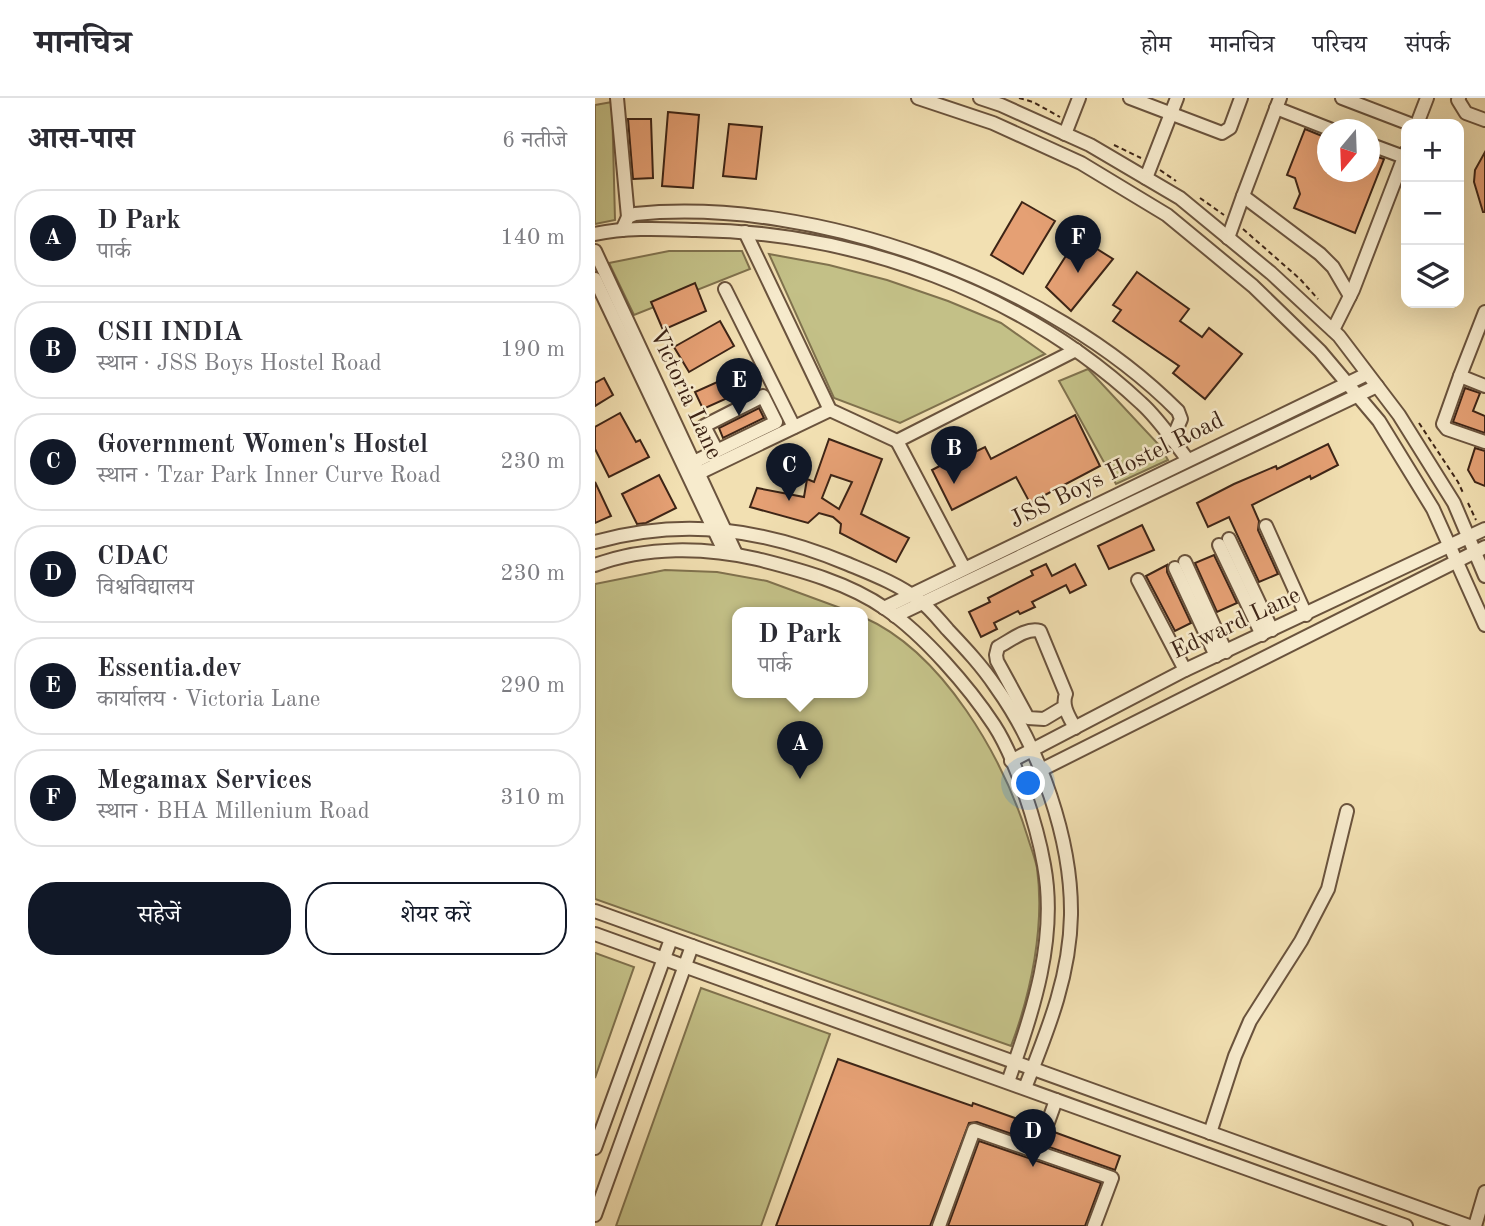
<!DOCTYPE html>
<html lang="hi">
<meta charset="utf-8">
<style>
:root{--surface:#fff;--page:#f2f2f3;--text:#2b2b33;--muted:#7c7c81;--line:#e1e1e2;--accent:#111827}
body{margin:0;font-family:"Old Standard TT","Noto Serif Devanagari",serif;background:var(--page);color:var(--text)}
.controls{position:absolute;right:21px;top:21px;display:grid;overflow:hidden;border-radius:14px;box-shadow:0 7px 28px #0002}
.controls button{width:63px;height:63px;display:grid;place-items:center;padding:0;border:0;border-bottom:2px solid var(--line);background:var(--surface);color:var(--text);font:35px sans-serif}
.compass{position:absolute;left:722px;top:21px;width:63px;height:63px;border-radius:50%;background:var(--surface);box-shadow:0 7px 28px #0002;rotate:199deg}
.you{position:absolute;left:434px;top:686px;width:24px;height:24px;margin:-18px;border:5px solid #fff;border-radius:50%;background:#1a73e8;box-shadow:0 0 0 10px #1a73e833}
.badge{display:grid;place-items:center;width:46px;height:46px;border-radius:50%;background:var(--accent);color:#fff;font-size:23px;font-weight:700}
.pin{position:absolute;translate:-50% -58px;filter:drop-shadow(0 2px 4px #0008)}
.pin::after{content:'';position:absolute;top:37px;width:24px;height:21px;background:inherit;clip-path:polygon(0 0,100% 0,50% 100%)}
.popup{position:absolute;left:137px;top:509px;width:136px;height:91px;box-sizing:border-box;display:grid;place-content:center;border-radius:14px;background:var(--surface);filter:drop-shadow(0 2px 5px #0005);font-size:23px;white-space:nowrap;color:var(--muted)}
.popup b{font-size:26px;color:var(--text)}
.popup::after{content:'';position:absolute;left:50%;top:100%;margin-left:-14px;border:14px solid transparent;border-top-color:var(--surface)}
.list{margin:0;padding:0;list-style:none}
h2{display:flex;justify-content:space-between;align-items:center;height:91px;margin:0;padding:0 28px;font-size:30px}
h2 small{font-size:23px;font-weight:400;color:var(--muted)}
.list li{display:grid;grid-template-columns:46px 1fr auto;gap:21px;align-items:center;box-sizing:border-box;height:98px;margin:0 14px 14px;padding:0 14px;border:2px solid var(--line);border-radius:28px}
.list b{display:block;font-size:26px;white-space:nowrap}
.list p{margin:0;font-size:23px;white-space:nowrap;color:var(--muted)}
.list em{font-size:23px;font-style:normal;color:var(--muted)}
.actions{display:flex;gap:14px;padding:21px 28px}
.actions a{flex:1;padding:16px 0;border:2px solid var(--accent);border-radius:28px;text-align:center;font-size:24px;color:var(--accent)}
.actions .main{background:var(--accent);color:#fff}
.icon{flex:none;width:38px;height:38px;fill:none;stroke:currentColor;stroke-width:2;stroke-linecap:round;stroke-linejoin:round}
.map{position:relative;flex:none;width:890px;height:1128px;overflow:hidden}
header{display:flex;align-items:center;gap:42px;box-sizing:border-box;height:98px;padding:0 35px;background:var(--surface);border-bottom:2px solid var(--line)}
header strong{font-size:33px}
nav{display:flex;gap:38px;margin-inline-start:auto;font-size:24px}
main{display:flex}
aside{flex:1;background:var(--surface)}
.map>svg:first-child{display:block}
</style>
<header>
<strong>मानचित्र</strong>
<nav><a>होम</a><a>मानचित्र</a><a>परिचय</a><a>संपर्क</a></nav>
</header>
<main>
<aside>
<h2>आस-पास<small>6 नतीजे</small></h2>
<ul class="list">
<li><span class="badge">A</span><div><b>D Park</b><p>पार्क</p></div><em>140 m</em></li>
<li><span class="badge">B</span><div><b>CSII INDIA</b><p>स्थान · JSS Boys Hostel Road</p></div><em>190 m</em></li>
<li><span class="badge">C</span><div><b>Government Women's Hostel</b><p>स्थान · Tzar Park Inner Curve Road</p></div><em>230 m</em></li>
<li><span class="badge">D</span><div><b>CDAC</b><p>विश्वविद्यालय</p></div><em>230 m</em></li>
<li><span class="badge">E</span><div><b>Essentia.dev</b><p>कार्यालय · Victoria Lane</p></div><em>290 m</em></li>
<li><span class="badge">F</span><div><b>Megamax Services</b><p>स्थान · BHA Millenium Road</p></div><em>310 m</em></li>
</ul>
<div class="actions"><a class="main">सहेजें</a><a>शेयर करें</a></div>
</aside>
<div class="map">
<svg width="890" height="1128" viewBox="0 0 890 1128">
<rect width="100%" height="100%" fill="#f2e0b2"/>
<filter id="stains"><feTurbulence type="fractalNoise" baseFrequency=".00286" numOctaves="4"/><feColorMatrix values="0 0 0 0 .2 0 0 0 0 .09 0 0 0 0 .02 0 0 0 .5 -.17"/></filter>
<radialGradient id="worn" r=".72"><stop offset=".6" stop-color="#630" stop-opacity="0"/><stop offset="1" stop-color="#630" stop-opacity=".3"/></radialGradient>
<g fill="#c3c087" stroke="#80724e" stroke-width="2">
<polygon points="17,4 20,122 0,126 0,7"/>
<polygon points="74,153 147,153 155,171 39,217 14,165"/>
<polygon points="174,156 234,167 292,182 353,203 406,225 450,256 305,325 239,300"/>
<polygon points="493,271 565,348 573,362 521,386 464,283"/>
<path d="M 70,472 L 122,474 L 172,483 L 259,515 L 142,515 L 142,595 L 268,595 L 268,519 C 348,554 408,659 433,740 C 436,750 440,760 442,770 C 450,828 436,895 416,948 L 0,801 L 0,486 Z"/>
<polygon points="0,855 39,869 0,980"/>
<polygon points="106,890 235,936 166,1128 21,1128"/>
</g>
<g fill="#e5a074" stroke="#3d2416" stroke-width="2" fill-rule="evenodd">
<polygon points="73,14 104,17 98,90 67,88"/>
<polygon points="33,21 56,21 58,80 38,81"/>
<polygon points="134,26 167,29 161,81 128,78"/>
<polygon points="710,31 732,40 732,74 774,74 774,56 789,61 760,135 699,110 705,96 700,80 692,77"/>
<polygon points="890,54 890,114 888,114 879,84 880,72"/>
<polygon points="427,104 460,123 428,176 396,157"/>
<polygon points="483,139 518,161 476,213 451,189"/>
<polygon points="542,174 594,211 585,223 607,239 614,230 647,256 610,301 578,275 584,268 518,223 526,212 518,207"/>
<polygon points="100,185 111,213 68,232 56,204"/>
<polygon points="125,223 139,248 94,274 79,249"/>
<polygon points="149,272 157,289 108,311 100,294"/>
<polygon points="9,280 18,297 0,308 0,285"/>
<polygon points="870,290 885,295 878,313 890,318 890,335 858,324"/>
<polygon points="164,310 169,320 128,340 124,330"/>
<polygon points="25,315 41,344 45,342 54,359 14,379 0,351 0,329"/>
<polygon points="480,317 505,368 435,405 421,379 357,412 337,372 360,360 361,363 390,349 396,361"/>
<path d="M 234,341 L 287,361 L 266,416 L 314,440 L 301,464 L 245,435 L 246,426 L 238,419 L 224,415 L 213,425 L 155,409 L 162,390 L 209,399 L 212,381 L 219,384 ZM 236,377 L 257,384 L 244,411 L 227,400 Z"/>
<polygon points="733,346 743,367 716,381 715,378 657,407 664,423 663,432 683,476 664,484 634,419 613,429 602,405 639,386 681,368 682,371"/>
<polygon points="880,350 890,353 890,388 880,384 873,372"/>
<polygon points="64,377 81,410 51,425 42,426 27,396"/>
<polygon points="0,384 16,418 0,425"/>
<polygon points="547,427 559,452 514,471 503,448"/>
<polygon points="619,457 642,505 622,514 600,465"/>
<polygon points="451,466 457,478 480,466 491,487 475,495 471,487 437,504 440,509 425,516 423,513 399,525 402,531 386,539 374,514 395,504 393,500 438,477 436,473"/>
<polygon points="572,467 572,474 596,525 580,533 551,478"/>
<polygon points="243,961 377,1008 378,1005 442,1028 437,1043 382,1024 374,1025 335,1128 181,1128"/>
<polygon points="459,1034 525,1058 520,1072 454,1049"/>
<polygon points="384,1043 506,1085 490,1128 353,1128"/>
</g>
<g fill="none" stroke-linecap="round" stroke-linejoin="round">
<g stroke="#6a533d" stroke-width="16">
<g id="minor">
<polyline points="22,0 33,119"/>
<polyline points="323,0 398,25 486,65 572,117 658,188 725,253 784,323 838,411 890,527"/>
<polyline points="385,0 406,7 495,47 585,100 676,175 744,238 804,317 859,405 890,478"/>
<polyline points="535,0 627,35 635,30 646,0"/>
<polyline points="685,0 648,98 725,156 738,169 755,198"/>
<polyline points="747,0 815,26"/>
<polyline points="864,0 863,2 871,15 890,22"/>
<polyline points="681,10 737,32"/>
<polyline points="822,26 832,0"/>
<polyline points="470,36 484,0"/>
<polyline points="774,46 809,59"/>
<polyline points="551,80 582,0"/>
<path d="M 27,132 L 33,119 L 40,116 C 220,98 455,184 583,313 L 586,321 L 577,342"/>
<polyline points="150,134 235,312 302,343 481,252"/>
<path d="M 0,136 C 32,129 68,131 101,132 C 262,134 427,194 546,305 C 564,321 578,343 593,362"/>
<polyline points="633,140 648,98"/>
<polyline points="0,153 141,456"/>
<polyline points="0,181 130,455"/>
<polyline points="130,191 199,329"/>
<polyline points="890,214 865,278 890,288"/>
<polyline points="738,232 758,192 811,54"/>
<polyline points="865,278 848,326 852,331 890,344"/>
<polyline points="302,343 369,470"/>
<polyline points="99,364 181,324 168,298 109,328 122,353"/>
<polyline points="104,375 235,312"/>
<polyline points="671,428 711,517"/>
<polyline points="634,441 677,532"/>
<path d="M 0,444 C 90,419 168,431 253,466 C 277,476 303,486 324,502 C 335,510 344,522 353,532 C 370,550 387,568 401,589 C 445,650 477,742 476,817 C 475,879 452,934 430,990"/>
<polyline points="624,447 667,537"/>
<polyline points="590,464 631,554"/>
<path d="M 0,467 C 51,448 110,449 162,461 C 206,472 254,485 291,511 C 329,537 374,589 399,627 C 421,661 442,727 449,767 C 463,842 437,915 413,984"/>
<polyline points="580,470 621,558"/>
<polyline points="543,482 590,572"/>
<polyline points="289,510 772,276"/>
<polyline points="300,518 782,288"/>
<path d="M 469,609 L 449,621 L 433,620 L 402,563 L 401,557 L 403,549 C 415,543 431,529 445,533 L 471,596 C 466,608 475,620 480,630"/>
<polyline points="416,663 590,572 890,431"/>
<polyline points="424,683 890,449"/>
<polyline points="0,813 874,1128"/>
<polyline points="0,836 811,1128"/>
<polyline points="615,1035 640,958 655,923 706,843 733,791 752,713"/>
<polyline points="0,1050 76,841"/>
<polyline points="442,1055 461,1002"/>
<polyline points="0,1117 97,848"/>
<polyline points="344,1128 379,1032 517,1080 499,1128"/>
<polyline points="880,1128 890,1094"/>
</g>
</g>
<g stroke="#3d2416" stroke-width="2" stroke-dasharray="5 3.5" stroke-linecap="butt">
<polyline points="424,0 438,4 465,19"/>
<polyline points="519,47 546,60"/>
<polyline points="565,72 581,83"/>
<polyline points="605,100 629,117"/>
<polyline points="648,131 705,181 723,201"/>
<polyline points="824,325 863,384 869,397"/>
<polyline points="873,405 881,422"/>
</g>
<use href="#minor" stroke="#f7ebcd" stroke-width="12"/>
</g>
<g text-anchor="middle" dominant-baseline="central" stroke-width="5" stroke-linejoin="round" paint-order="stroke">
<g font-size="24" fill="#3d2416" stroke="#f7ebcd">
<text transform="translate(90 296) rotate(65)">Victoria Lane</text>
<text transform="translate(522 373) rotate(-26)">JSS Boys Hostel Road</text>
<text transform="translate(641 526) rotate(-25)">Edward Lane</text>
</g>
</g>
<rect width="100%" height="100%" filter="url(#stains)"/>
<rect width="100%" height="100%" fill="url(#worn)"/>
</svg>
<div class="controls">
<button>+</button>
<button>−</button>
<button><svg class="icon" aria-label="layers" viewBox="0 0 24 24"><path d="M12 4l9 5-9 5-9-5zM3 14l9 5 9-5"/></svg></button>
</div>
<svg class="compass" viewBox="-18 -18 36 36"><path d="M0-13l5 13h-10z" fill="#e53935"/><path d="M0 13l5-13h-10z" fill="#7c7c81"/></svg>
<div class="you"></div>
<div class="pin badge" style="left:205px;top:681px">A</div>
<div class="popup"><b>D Park</b>पार्क</div>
<div class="pin badge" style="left:359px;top:386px">B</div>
<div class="pin badge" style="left:194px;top:403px">C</div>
<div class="pin badge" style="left:438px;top:1069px">D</div>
<div class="pin badge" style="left:144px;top:318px">E</div>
<div class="pin badge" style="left:483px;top:175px">F</div>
</div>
</main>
